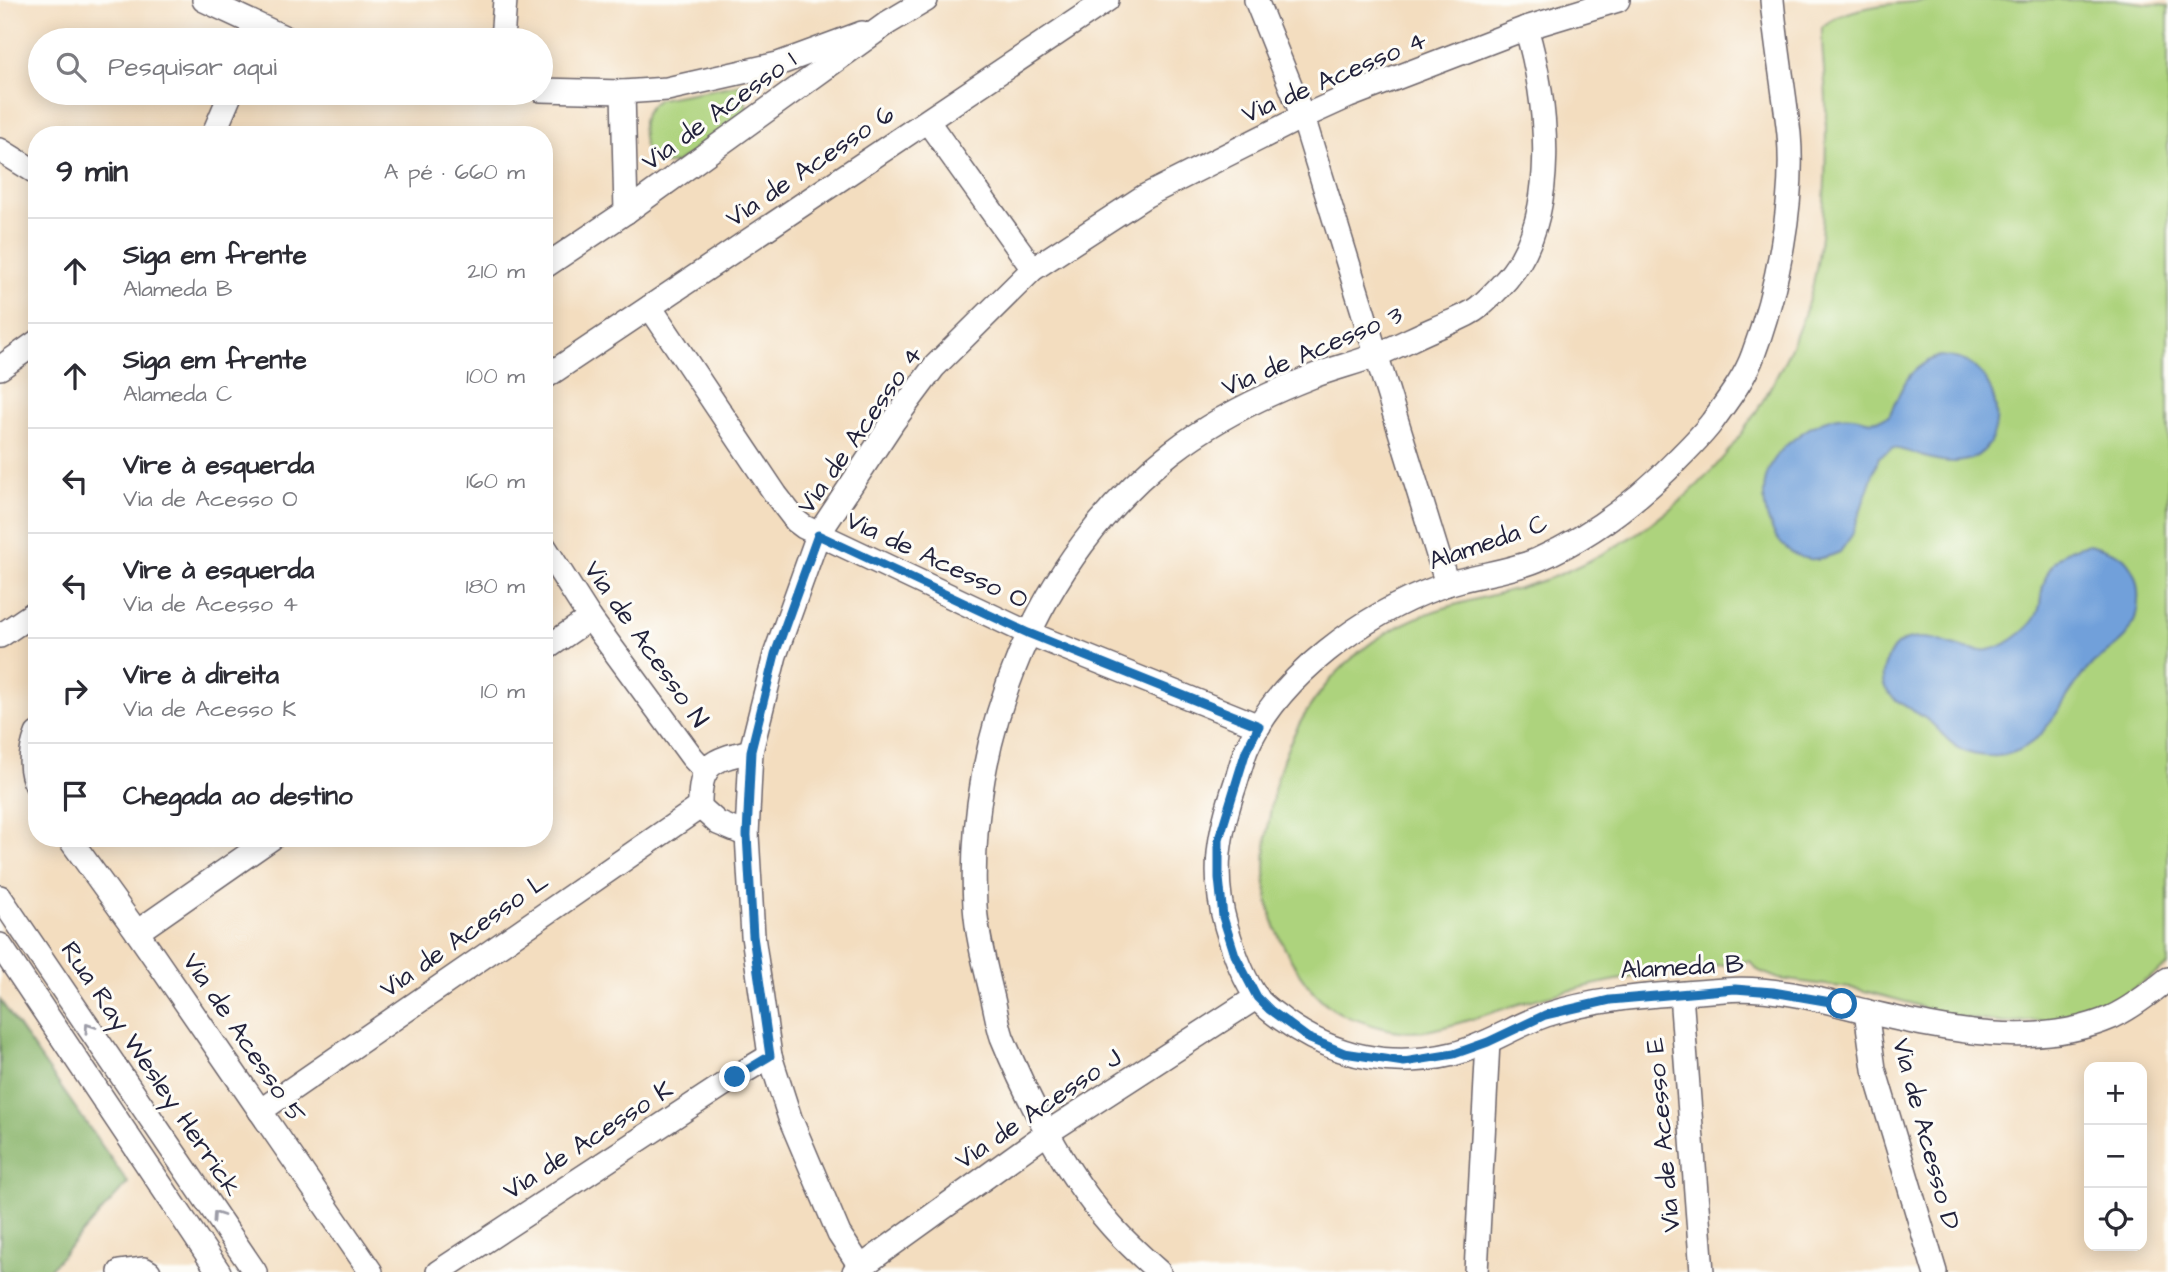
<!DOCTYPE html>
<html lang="pt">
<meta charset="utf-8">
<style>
:root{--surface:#fff;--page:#f2f2f3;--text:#2b2b33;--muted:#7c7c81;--line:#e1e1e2}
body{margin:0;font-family:"Architects Daughter",sans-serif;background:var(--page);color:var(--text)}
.controls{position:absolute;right:21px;bottom:21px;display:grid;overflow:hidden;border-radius:14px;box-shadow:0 4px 18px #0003}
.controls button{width:63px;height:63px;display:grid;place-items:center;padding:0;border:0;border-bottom:2px solid var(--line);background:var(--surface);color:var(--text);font:35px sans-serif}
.stop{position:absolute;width:21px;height:21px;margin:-16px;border:5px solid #1f6fb2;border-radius:50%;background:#fff}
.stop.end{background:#1f6fb2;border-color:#fff;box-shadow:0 2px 7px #0008}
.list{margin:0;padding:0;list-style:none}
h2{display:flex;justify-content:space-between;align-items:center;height:91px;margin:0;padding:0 28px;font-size:30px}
h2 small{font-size:23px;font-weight:400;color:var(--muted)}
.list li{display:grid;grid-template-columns:46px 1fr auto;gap:21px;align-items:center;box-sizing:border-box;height:105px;padding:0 28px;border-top:2px solid var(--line)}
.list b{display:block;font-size:26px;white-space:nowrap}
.list p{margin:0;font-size:23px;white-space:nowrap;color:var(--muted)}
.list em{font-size:23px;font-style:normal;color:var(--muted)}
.icon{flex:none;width:38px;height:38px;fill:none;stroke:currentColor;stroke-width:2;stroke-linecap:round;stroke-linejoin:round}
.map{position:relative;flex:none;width:2168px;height:1272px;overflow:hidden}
.search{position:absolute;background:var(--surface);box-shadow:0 4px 18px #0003;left:28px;top:28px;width:525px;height:77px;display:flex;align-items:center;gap:18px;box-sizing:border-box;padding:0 24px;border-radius:38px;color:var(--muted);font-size:26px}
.panel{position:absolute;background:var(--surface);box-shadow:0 4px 18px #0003;left:28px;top:126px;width:525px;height:721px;border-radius:28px}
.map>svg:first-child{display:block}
</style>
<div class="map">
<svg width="2168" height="1272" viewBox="0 0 2168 1272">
<rect width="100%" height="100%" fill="#fdfcf7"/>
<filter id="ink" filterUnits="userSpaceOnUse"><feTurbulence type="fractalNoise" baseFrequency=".0143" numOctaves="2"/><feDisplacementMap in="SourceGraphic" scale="14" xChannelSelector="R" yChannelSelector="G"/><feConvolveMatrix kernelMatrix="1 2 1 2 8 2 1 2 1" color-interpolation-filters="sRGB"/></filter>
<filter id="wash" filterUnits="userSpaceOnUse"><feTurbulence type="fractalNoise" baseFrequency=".00686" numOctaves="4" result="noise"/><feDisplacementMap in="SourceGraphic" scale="28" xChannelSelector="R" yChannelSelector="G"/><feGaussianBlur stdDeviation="1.57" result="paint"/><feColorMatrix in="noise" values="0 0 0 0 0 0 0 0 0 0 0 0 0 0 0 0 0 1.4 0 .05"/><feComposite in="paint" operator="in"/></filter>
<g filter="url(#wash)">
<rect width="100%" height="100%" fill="#f3ddbf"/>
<g fill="#add37d" stroke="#687a5c" stroke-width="2">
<path d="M 1938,0 L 2119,0 L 2168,6 L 2168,965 L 2127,993 L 2104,1003 L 2047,1020 L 2003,1023 L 1943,1015 L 1910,1003 L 1857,989 L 1779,979 L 1759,971 L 1750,961 C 1693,969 1635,974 1580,988 C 1561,993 1541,997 1522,1003 C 1492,1012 1462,1024 1431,1030 C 1413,1034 1390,1031 1372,1025 C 1362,1021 1350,1019 1340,1013 C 1311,998 1291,963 1278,934 C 1260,894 1264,850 1271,807 C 1285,718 1346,641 1432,612 C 1475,597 1521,591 1563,573 C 1628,545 1690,502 1733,445 C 1767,400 1800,339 1813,284 C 1826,226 1826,163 1826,104 C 1826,79 1821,53 1822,27 C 1848,4 1903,3 1938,0 Z"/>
<path d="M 743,84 L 748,116 L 676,163 C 664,166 654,164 646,153 C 641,132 638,112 659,99 Z"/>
</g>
<polygon fill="#8ab56c" stroke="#566c54" stroke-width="2" points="0,1000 128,1183 47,1272 0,1272"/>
<g fill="#71a0da" stroke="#4a618a" stroke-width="2">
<path d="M 1940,356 C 1949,357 1959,358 1967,362 C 2006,384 2011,462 1952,462 C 1930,462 1913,451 1893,448 L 1879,457 L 1852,535 L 1840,552 C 1831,556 1820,560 1809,559 C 1774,554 1758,508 1766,478 C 1770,462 1782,448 1794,439 C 1810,426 1832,414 1853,417 C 1872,420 1868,424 1889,416 C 1903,386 1906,368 1940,356 Z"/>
<path d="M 2090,544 C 2100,547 2111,550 2120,555 C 2144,572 2143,617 2125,637 C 2113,650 2097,658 2085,672 C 2057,705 2046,750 1998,756 C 1987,757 1972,755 1962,750 C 1950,745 1940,730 1930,722 C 1910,705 1871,698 1886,662 C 1891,651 1895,643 1907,640 C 1946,629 1970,670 2013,639 C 2020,634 2028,628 2033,621 C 2041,611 2040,598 2043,586 C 2050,560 2064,548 2090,544 Z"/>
</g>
</g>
<g filter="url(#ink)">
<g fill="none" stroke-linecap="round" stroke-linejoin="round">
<g stroke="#6b6369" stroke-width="26">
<g id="minor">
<polyline points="204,0 290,40"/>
<polyline points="1256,0 1303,117 1447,584"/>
<path d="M 1772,0 C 1776,45 1784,89 1789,134 C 1795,202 1777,291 1753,355 C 1745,378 1726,402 1712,422 C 1703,434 1692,445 1682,455 C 1640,499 1592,536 1537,560 C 1506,573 1470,575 1439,587 C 1365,614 1278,676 1246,750 C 1242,761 1239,772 1236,782 C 1219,832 1211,874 1226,926 C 1233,950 1242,977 1257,998 C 1264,1007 1274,1013 1283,1020 C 1335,1057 1390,1069 1453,1054 C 1486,1046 1514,1026 1546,1015 C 1603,996 1665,995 1724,990 C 1773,986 1822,1000 1868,1012 C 1946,1030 2036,1050 2112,1017 C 2131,1008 2152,992 2168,979"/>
<polyline points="502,40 505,0"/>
<polyline points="541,90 623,92 667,89 778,64 862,33"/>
<polyline points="623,92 626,212"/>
<polyline points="928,122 1033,269"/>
<polyline points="213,135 231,93"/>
<polyline points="0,150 37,173"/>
<polyline points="544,267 626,212 889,22 926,0"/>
<polyline points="650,307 776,495 796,521 804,527 1028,633 1259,726"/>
<polyline points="0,368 37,342"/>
<polyline points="544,378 1107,0"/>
<polyline points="544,546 590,618 692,757 706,772"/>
<polyline points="0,636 37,611"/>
<polyline points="544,650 590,618"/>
<path d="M 37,734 C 30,752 28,769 37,786"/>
<path d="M 747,835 L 718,823 L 700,807 C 699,762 713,760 751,751"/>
<polyline points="69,838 137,932 371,1272"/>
<polyline points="0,897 255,1272"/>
<polyline points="137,932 272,838"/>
<polyline points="0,945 219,1272"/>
<polyline points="1681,994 1702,1272"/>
<polyline points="1866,1011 1874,1069 1935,1272"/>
<polyline points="260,1111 700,807"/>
<polyline points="120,1272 144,1269 149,1272"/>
<polyline points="438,1272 735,1077 770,1056"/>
<polyline points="854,1272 1047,1133 1257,997"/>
<polyline points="864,1272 839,1234 790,1118 770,1056 753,936 747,835 751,751 775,655 818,535 893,422 934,367 1033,269 1145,196 1292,122 1349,96 1526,28 1618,0"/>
<path d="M 1159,1272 C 1141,1256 1123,1240 1108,1222 C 1065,1173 1027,1098 1002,1037 C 998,1025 996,1012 993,999 C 986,969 977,937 975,906 C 966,737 1037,557 1172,452 C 1212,421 1265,395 1311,377 C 1333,368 1357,363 1379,354 C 1398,346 1417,336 1436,328 C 1450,322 1467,317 1479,307 C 1489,299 1498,289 1507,279 C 1560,218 1548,100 1526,28"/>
<polyline points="1476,1272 1488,1042"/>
</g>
</g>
<use href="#minor" stroke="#fff" stroke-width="23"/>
</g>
<defs><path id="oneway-chevron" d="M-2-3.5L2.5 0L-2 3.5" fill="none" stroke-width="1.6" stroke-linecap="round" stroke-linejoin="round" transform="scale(1.75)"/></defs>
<g stroke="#9c9ca7">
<use href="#oneway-chevron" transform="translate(89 1028) rotate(-124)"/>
<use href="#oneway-chevron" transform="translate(217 1216) rotate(-124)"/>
</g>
</g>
<g fill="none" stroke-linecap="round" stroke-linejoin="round" filter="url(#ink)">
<polyline stroke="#1f6fb2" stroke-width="9" points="735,1077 770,1056 753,936 747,835 751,751 775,654 818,535 1028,633 1259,726 1246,751 1219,839 1219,878 1223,917 1235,955 1257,997 1270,1010 1308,1038 1344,1053 1404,1062 1454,1054 1488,1042 1545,1015 1610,1000 1735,989 1773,992 1842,1004"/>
</g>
<g text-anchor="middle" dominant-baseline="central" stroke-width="6" stroke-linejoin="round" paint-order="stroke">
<g font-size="26" fill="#22223b" stroke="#fdfcf7">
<text transform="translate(1334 77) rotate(-23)">Via de Acesso 4</text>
<text transform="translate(719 111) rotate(-36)">Via de Acesso 1</text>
<text transform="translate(810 166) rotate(-34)">Via de Acesso 6</text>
<text transform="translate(1312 351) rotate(-23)">Via de Acesso 3</text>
<text transform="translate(860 430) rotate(-55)">Via de Acesso 4</text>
<text transform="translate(1488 542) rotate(-19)">Alameda C</text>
<text transform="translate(937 560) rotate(25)">Via de Acesso O</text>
<text transform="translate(646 644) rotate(55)">Via de Acesso N</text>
<text transform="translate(464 935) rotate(-35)">Via de Acesso L</text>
<text transform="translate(1682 967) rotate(-3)">Alameda B</text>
<text transform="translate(244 1038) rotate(56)">Via de Acesso 5</text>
<text transform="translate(151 1069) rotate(56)">Rua Ray Wesley Herrick</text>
<text transform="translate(1038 1109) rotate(-34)">Via de Acesso J</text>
<text transform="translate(1926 1134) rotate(75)">Via de Acesso D</text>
<text transform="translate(1663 1135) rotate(-95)">Via de Acesso E</text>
<text transform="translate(588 1140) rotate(-33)">Via de Acesso K</text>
</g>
</g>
</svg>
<div class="controls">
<button>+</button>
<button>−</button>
<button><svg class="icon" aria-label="locate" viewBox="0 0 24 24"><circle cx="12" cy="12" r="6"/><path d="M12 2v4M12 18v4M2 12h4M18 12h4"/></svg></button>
</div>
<div class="stop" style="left:1842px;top:1004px"></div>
<div class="stop end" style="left:735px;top:1077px"></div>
<div class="search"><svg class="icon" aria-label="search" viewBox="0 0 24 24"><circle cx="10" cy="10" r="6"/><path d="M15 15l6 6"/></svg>Pesquisar aqui</div>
<section class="panel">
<h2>9 min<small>A pé · 660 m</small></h2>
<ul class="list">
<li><svg class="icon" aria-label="ahead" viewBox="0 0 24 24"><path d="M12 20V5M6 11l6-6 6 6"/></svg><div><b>Siga em frente</b><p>Alameda B</p></div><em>210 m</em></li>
<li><svg class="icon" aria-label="ahead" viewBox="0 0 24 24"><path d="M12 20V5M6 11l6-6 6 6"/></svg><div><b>Siga em frente</b><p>Alameda C</p></div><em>100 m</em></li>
<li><svg class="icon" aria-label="left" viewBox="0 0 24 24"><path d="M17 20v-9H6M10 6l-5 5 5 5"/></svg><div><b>Vire à esquerda</b><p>Via de Acesso O</p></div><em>160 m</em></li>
<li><svg class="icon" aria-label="left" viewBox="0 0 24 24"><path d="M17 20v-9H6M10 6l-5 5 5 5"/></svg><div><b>Vire à esquerda</b><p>Via de Acesso 4</p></div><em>180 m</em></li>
<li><svg class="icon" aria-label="right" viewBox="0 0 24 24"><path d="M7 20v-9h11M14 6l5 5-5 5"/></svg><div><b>Vire à direita</b><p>Via de Acesso K</p></div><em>10 m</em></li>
<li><svg class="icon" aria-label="arrive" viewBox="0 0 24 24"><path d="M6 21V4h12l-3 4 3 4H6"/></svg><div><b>Chegada ao destino</b></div></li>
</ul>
</section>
</div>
